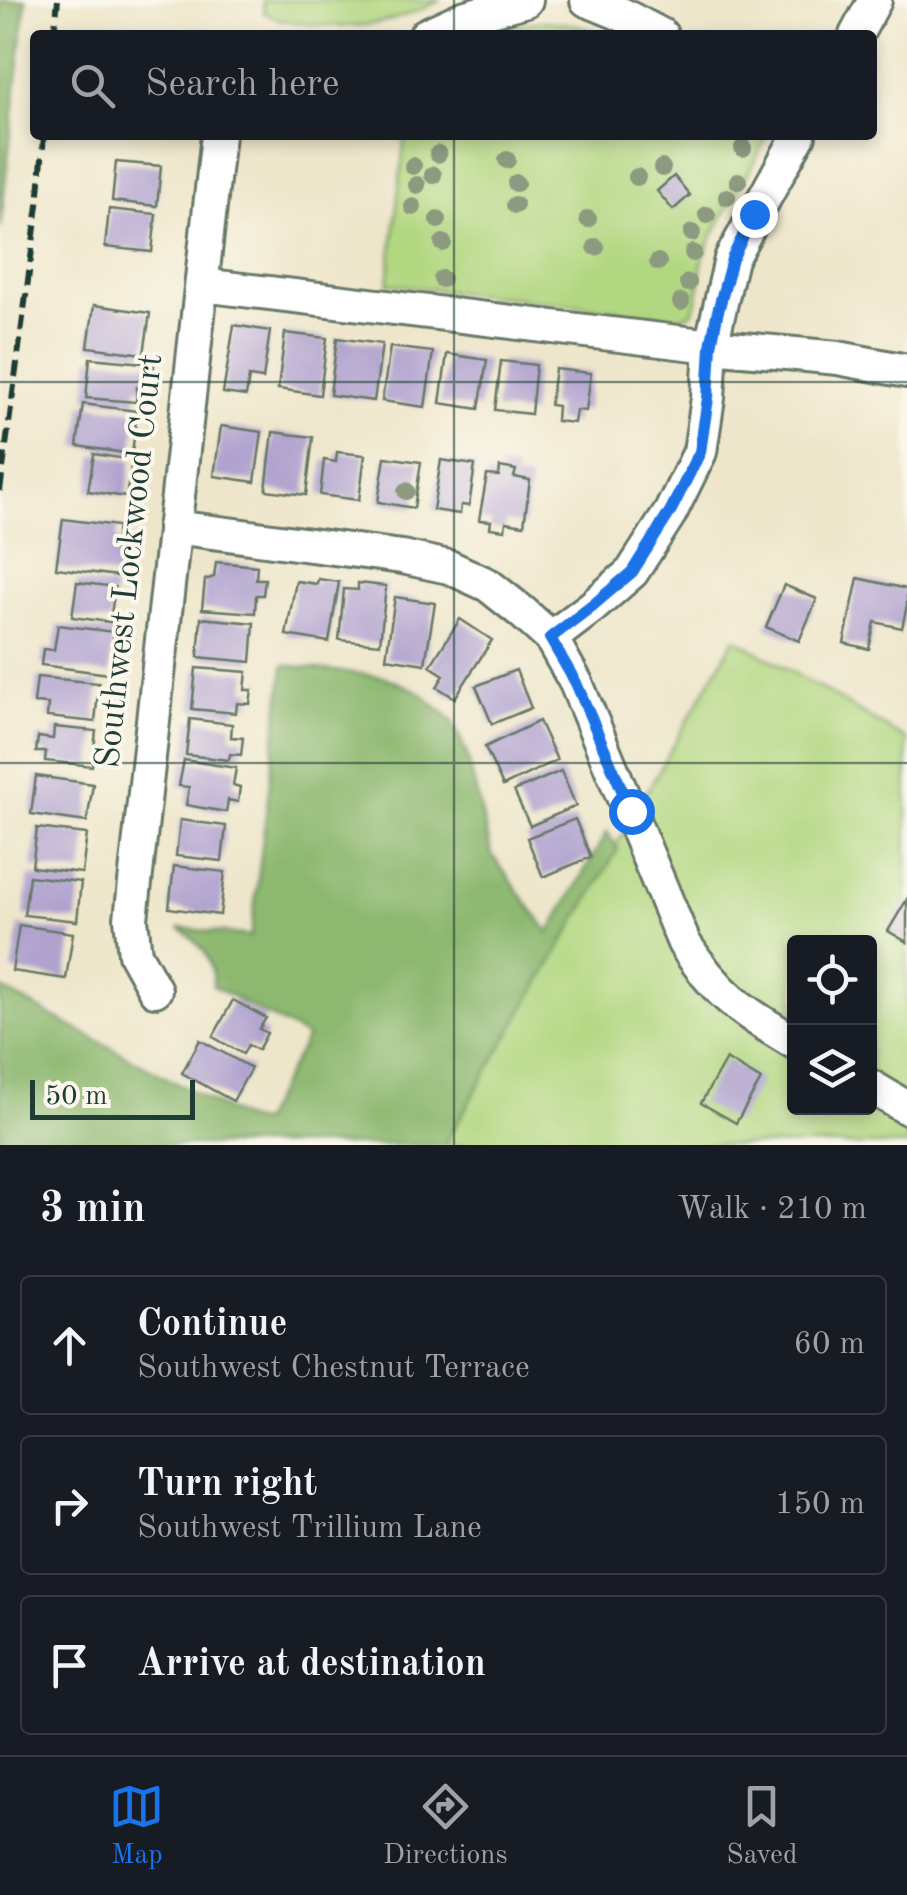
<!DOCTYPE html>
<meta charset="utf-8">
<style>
:root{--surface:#171b24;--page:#20242c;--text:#f1f3f6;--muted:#9ea1a6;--line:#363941;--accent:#1a73e8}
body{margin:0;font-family:"Old Standard TT",serif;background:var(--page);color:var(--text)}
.controls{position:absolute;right:30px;bottom:30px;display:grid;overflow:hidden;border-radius:10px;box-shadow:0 5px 15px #0003}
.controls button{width:90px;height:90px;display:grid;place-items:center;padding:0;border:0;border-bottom:2px solid var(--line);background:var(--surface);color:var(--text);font:50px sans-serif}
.scale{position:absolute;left:30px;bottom:25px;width:165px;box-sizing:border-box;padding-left:10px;border:5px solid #1f3d34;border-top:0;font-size:28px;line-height:35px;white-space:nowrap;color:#1f3d34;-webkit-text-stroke:8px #fbf7ec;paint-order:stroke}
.stop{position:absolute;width:30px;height:30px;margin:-22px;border:8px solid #1a73e8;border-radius:50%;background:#fff}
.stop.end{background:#1a73e8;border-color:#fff;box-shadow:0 2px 10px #0008}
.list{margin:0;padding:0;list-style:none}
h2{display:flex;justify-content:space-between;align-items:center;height:130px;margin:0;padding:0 40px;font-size:42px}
h2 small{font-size:32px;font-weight:400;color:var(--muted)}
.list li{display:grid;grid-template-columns:65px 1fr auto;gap:30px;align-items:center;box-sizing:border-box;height:140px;margin:0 20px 20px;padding:0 20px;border:2px solid var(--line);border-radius:10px}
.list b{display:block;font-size:38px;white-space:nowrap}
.list p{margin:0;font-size:32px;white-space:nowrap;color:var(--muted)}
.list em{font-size:32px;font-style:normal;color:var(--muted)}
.icon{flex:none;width:55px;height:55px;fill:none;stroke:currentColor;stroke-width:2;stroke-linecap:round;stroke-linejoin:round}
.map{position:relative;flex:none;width:907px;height:1145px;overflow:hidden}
.search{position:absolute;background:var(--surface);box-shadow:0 5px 15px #0003;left:30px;right:30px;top:30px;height:110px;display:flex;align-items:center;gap:25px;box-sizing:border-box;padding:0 35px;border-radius:10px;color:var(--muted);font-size:38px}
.sheet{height:610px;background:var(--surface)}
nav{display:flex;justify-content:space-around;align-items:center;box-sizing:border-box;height:140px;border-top:2px solid var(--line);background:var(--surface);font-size:28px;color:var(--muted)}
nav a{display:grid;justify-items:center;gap:5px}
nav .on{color:var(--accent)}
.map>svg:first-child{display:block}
</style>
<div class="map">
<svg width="907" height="1145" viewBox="0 0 907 1145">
<rect width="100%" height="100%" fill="#fbf7ec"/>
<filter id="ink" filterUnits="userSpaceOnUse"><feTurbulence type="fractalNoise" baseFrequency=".01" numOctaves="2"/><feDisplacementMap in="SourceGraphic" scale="20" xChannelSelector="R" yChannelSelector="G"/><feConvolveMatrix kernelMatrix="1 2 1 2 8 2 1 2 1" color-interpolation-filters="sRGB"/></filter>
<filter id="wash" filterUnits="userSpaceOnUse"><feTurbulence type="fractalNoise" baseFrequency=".0048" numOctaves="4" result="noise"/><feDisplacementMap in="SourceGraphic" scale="40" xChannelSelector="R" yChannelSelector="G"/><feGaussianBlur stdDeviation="2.25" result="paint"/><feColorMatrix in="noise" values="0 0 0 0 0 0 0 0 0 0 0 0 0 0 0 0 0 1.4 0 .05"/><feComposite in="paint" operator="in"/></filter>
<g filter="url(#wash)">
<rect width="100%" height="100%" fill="#eee6ca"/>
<g fill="#b2d781" stroke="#688a5a" stroke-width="2.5" fill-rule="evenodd">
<path d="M 263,0 L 441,0 C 395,24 362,30 310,24 C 294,22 279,21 264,13 Z"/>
<polygon points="546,21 577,25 609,35 482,35 511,25"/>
<path d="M 405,135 L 766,135 L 766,137 C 749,180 718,215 703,260 C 698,277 702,298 691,314 L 679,317 L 388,284 Z"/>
<path d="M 735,638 L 907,740 L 907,1145 L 444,1145 ZM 794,942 L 870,942 L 870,1108 L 794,1108 Z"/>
</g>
<g fill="#8db86f" stroke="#567a52" stroke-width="2.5">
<polygon points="0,0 26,0 0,228"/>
<path d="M 284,665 L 385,677 L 418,691 L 452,720 L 467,755 L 492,855 L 549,933 L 607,832 L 618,849 L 444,1145 L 0,1145 L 0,988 L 247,1121 L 261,1122 L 307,1037 L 213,986 C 214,958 201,943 179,928 L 251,936 Z"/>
</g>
<g id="blocks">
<g fill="#b0a3cf">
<polygon points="116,162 161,166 157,206 112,201"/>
<polygon points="674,176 690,195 673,210 657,191"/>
<polygon points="109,209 156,214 152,252 105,247"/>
<polygon points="94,305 150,313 144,354 88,347"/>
<polygon points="234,325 270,331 263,379 249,377 246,396 223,393"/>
<polygon points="285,333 327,338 320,395 278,389"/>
<polygon points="337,338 382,344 374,401 330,395"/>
<polygon points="390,347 433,352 425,407 382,401"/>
<polygon points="447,354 487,360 479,409 440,403"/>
<polygon points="90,358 154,364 152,388 137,387 136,402 86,398"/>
<polygon points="501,361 536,365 531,414 495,410"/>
<polygon points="555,369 591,373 586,411 576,410 574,423 556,421 557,406 550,405"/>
<polygon points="83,404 137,411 132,454 77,446"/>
<polygon points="221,426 262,432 255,482 214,476"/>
<polygon points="273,432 313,437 306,495 266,490"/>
<polygon points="337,452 365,455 359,500 320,495 324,460 336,462"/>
<polygon points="94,454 132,460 126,497 88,491"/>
<polygon points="385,457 421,462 414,508 378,502"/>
<polygon points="441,460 475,465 469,506 461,505 460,514 433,510"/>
<polygon points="500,467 516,470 514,477 530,480 524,525 506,522 505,530 490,528 491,521 479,520 487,475 499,476"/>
<polygon points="63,519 118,526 116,541 123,542 118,576 56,568"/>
<polygon points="216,562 257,566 256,579 265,579 263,595 256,595 255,613 202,609 205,580 214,577"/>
<polygon points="858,578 907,589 907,605 902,628 875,622 869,649 844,643"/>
<polygon points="318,579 339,582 329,642 286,635 296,581 317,584"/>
<polygon points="77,582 115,587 110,622 72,617"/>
<polygon points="358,583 386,586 380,644 339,640 344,589 358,590"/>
<polygon points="784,585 817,599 799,641 766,627"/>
<polygon points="395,597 435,603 425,664 386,658"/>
<polygon points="201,618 254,623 251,662 198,657"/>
<polygon points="460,619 492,640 455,698 437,687 444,675 430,666"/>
<polygon points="58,625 114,632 109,674 41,665 43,649 54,650"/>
<polygon points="196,668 247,672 245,690 252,690 250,704 237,703 236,713 192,709"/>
<polygon points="516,670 531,708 492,724 476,686"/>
<polygon points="37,677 99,683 95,722 47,717 48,704 34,703"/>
<polygon points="190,719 232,724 231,737 243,738 241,755 230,754 229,760 186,755"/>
<polygon points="539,721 557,760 503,786 485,747"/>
<polygon points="54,727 96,731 92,766 45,761 46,752 36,752 38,737 53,739"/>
<polygon points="184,760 236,768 233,785 240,787 238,802 228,800 226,812 186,805 189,787 179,786"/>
<polygon points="561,771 576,806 530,826 514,791"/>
<polygon points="36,776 93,784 87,822 31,814"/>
<polygon points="575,819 591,857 543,877 527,838"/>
<polygon points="180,820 226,826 222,861 176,856"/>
<polygon points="37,828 87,834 82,873 32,867"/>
<polygon points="174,866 225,872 220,915 169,908"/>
<polygon points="29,876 81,882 77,921 24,915"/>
<polygon points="907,899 907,942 888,931"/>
<polygon points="19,925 73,933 66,979 12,971"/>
<polygon points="233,1000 266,1018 259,1029 267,1033 258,1050 248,1045 243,1054 213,1037"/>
<polygon points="200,1040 251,1068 233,1101 182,1073"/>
<polygon points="726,1059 761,1080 736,1123 701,1103"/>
</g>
</g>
</g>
<g filter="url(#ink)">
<use href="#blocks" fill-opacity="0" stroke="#677868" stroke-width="2.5"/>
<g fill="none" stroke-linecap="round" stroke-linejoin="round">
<g stroke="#677868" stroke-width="38">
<g id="minor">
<polyline points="587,0 621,14 661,35"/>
<polyline points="426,35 463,18 526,0"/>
<polyline points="856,35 875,0"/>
<polyline points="202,285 711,346 838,358 907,371"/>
<path d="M 174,527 L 402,557 L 449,567 L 488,585 L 522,612 L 551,638 L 576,683 L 684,943 C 718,996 741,1010 794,1042"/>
<polyline points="551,638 592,607 632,572 670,513 700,452 708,398 711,346 731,259 799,135"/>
<polyline points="155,990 135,954 131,919 218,135"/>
<polyline points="870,1086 907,1108"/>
</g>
</g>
<use href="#minor" stroke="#fff" stroke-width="32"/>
<g stroke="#1f3d34" stroke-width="6" stroke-dasharray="15 8" stroke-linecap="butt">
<polyline points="54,35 58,0"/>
<polyline points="0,491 38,205 44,135"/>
</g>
</g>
<g fill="#8c9a80">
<circle cx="743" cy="148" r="9"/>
<circle cx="438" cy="154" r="9"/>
<circle cx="507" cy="160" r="9"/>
<circle cx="413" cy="166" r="9"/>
<circle cx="662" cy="168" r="9"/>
<circle cx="433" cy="175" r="9"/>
<circle cx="637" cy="177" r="9"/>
<circle cx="738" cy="181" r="9"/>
<circle cx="516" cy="183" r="9"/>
<circle cx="417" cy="185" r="9"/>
<circle cx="727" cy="197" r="9"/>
<circle cx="515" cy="205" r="9"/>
<circle cx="413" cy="207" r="9"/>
<circle cx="707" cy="215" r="9"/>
<circle cx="588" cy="219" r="9"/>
<circle cx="438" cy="220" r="9"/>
<circle cx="692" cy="233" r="9"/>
<circle cx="443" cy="243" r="9"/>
<circle cx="596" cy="247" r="9"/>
<circle cx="693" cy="253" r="9"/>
<circle cx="658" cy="262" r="9"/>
<circle cx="442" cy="279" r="9"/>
<circle cx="688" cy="283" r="9"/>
<circle cx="681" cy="302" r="9"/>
<circle cx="406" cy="491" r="9"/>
</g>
</g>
<g fill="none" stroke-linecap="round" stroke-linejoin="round" filter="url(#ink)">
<polyline stroke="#1a73e8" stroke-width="12" points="631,811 576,683 550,638 592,606 632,572 670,512 700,452 708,398 711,346 717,315 732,259 754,214"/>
</g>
<path fill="none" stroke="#1f3d34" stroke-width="2.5" stroke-opacity="0.55" d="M 454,0 L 454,35M 454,135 L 454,1145M 0,382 L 907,382M 0,763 L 907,763"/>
<g text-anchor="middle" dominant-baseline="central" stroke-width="8" stroke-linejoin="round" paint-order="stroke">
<g font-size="35" fill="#1f3d34" stroke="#fbf7ec">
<text transform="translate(130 561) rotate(-84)">Southwest Lockwood Court</text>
</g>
</g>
</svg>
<div class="controls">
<button><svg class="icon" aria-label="locate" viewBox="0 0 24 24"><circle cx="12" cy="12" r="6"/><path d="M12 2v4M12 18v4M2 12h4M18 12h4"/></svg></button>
<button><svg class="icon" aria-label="layers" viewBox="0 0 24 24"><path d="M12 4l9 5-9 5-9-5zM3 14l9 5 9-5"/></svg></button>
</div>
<div class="scale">50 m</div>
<div class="stop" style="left:631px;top:811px"></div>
<div class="stop end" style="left:754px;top:214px"></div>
<div class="search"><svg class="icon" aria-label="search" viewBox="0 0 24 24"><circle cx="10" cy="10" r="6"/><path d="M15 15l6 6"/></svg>Search here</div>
</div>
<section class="sheet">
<h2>3 min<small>Walk · 210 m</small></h2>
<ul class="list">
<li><svg class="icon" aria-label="ahead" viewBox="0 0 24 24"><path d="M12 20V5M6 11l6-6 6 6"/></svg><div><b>Continue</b><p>Southwest Chestnut Terrace</p></div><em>60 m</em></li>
<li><svg class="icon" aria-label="right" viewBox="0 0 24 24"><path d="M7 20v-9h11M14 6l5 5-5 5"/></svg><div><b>Turn right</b><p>Southwest Trillium Lane</p></div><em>150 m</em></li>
<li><svg class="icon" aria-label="arrive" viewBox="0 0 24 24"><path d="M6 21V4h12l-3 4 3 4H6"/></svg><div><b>Arrive at destination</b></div></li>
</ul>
</section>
<nav>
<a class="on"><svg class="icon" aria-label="map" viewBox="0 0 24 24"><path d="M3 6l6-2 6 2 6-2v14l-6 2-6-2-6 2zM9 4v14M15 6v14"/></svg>Map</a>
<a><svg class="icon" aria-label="directions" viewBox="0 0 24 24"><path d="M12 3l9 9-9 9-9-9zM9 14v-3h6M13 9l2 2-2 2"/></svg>Directions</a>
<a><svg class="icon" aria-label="saved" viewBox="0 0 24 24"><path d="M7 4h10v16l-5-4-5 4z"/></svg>Saved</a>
</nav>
